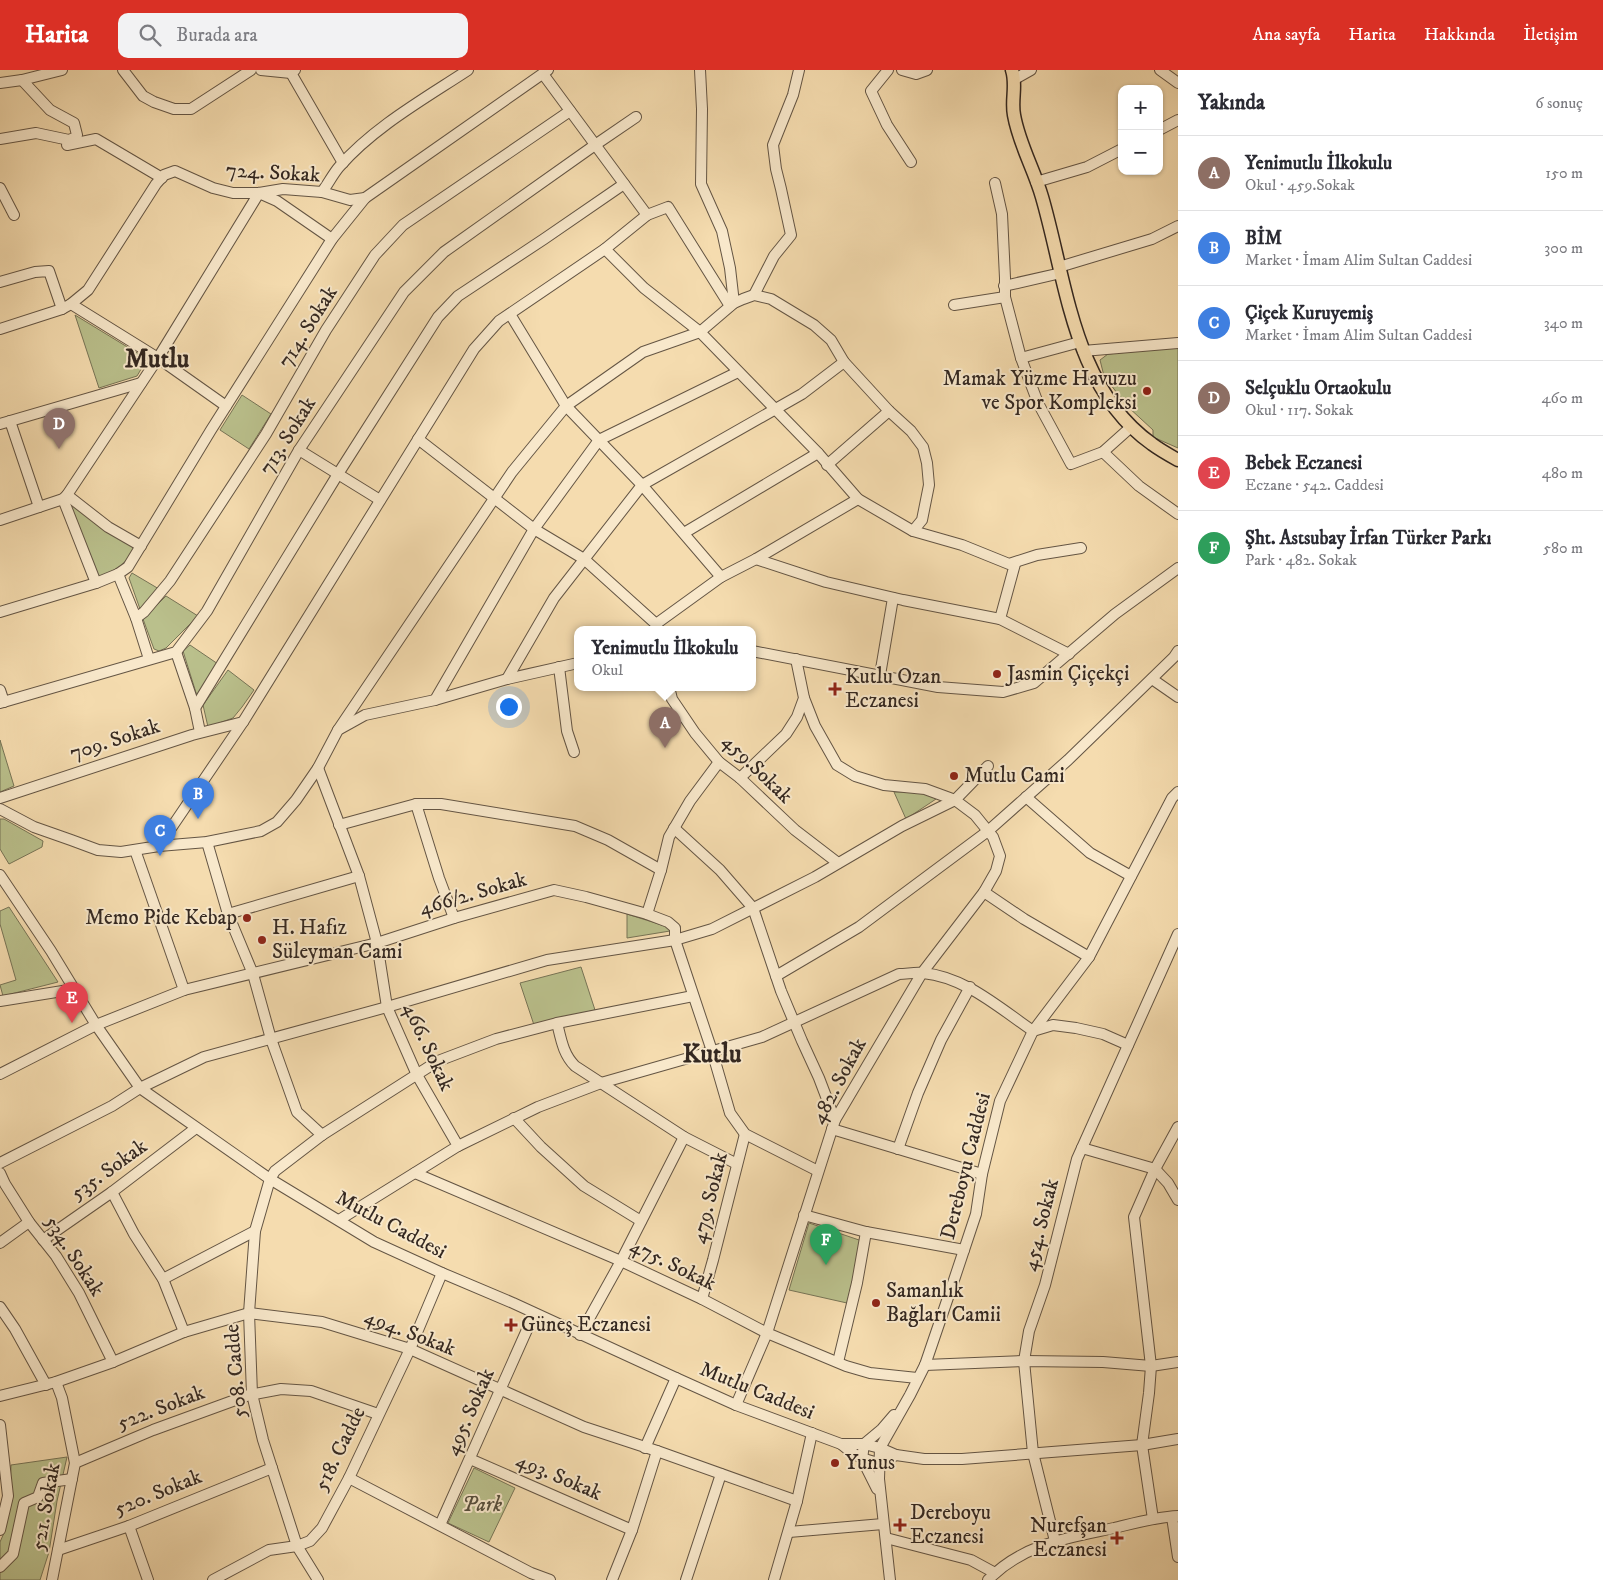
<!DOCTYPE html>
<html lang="tr">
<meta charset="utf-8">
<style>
:root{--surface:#fff;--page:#f2f2f3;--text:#2b2b33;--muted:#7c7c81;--line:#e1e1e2;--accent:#d93025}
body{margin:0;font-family:"IM FELL DW Pica",serif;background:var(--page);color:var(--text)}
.controls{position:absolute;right:15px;top:15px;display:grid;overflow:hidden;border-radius:10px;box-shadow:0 1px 4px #0004}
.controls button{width:45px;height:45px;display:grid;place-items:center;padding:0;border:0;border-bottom:1px solid var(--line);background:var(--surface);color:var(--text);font:25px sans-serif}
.you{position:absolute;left:508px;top:636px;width:18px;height:18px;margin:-12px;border:4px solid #fff;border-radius:50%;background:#1a73e8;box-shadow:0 0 0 8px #1a73e833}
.badge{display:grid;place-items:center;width:32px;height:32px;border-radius:50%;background:var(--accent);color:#fff;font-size:16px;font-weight:700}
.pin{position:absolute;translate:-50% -41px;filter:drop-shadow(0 1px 2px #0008)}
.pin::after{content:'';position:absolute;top:26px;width:18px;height:15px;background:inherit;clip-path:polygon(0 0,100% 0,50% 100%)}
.popup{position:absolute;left:574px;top:556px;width:182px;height:65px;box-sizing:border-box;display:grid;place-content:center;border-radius:10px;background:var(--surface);filter:drop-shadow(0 1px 4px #0005);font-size:16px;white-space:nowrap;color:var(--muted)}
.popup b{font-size:19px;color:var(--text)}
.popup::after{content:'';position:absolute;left:50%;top:100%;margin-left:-10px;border:10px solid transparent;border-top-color:var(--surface)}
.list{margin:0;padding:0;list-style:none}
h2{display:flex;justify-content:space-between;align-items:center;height:65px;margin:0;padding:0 20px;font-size:21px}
h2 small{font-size:16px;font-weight:400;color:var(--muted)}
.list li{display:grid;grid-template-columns:32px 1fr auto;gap:15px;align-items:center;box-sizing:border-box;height:75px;padding:0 20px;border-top:1px solid var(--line)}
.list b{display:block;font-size:19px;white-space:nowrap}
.list p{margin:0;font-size:16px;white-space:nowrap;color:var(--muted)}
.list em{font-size:16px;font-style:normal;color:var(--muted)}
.icon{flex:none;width:28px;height:28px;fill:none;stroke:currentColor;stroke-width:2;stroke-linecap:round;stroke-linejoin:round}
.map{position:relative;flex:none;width:1178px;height:1510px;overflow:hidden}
header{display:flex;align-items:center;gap:30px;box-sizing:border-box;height:70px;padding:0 25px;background:var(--accent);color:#fff}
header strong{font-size:24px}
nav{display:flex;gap:28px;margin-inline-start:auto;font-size:18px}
.search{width:350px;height:45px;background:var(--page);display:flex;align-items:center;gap:12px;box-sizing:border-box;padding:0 18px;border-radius:10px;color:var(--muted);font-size:19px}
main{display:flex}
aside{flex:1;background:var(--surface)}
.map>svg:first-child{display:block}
</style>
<header>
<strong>Harita</strong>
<div class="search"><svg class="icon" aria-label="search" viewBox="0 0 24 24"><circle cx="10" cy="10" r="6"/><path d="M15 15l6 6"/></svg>Burada ara</div>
<nav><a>Ana sayfa</a><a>Harita</a><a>Hakkında</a><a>İletişim</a></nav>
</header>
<main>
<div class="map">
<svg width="1178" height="1510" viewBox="0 0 1178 1510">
<rect width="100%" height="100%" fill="#f5dcaf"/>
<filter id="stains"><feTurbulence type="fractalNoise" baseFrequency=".004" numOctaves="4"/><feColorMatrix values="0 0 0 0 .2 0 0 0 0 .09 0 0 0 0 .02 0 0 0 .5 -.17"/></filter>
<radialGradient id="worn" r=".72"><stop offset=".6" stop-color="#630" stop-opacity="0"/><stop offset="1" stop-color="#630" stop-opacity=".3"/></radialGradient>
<g fill="#bac08c" stroke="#777456">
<polygon points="75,245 147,289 137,306 99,318"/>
<polygon points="1171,278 1178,278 1178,378 1153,367 1153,360 1127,336 1104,306 1100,290 1108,284"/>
<polygon points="242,325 271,344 249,379 220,360"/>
<path d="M 74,432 L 135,478 C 123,496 119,499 98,507 L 70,435 Z"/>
<polygon points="132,503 159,519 140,539 129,508"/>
<polygon points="166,526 198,546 166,578 159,581 154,579 143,549"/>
<polygon points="190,575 218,594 197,626 183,581"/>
<polygon points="228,600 254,620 242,637 233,648 208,657 203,635"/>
<polygon points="0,670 14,716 0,722"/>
<path d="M 894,722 C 908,722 925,720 936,729 L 906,749 Z"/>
<polygon points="0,749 4,749 43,771 42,777 9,794 0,779"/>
<polygon points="9,837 58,912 3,926 0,915 16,910 0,854 0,841"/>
<polygon points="627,844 668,857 670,861 627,868"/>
<polygon points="581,897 595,940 534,955 520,913"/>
<polygon points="809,1153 862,1171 847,1233 789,1220"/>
<polygon points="67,1387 57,1431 49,1482 40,1510 0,1510 0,1472 4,1463 10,1419 11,1395"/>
<polygon points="474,1398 515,1418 489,1472 448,1453"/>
</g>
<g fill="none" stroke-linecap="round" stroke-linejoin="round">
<g stroke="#645544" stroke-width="12">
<g id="minor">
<polyline points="123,0 143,26 154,32 174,39 191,39 251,0"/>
<polyline points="261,0 291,3 295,0"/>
<polyline points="700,0 702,39 701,114 722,161 730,198 734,233"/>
<polyline points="888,0 871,21 887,55 911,92"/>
<polyline points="902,0 916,4 927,0"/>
<polyline points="1160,0 1178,13"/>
<polyline points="291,3 343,93"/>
<polyline points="1015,9 1031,0"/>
<polyline points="0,13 22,10 62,0"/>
<polyline points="1159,60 1178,50"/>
<polyline points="0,69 36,63 69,70 74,68 77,65 74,53 50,40 22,10"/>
<polyline points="67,75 96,69 162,108"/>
<polyline points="1036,112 1087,97 1122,79"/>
<polyline points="995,113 1002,144 1005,208 1005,227 1021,288 1038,333 1071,394 1103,382 1131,357"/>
<polyline points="0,118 14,145"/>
<path d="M 322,122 C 328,114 333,104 339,97 C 374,57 424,29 468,0"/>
<polyline points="647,145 668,137 730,236"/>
<polyline points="605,179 644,218 700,262 818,383 858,429 913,461 962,475 1009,494 1037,485 1081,478"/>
<polyline points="1059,197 1152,169 1178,156"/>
<polyline points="0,212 35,202 49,201 62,239"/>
<polyline points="1004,216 1061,203"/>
<polyline points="754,225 774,186 791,165 781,119 776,99 773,75 793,25 799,0"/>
<polyline points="71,234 158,288 226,336"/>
<polyline points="954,235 1005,227"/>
<polyline points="510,244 566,336 642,415 721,507"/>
<polyline points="0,259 62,239 71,234 88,220 156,114 164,105 175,101 213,118 233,123 259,123 283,119 322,122 350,130 365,128 548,0"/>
<polyline points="1083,281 1178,273"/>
<polyline points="1021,288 1080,272"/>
<polyline points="10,351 39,437"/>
<polyline points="0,354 141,313"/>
<polyline points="418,369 534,459 584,489 656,554 656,559"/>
<polyline points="299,380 380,430"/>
<polyline points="1103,382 1139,416 1178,444"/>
<polyline points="827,395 889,341"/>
<polyline points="67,425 108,457 141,476"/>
<polyline points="63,429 96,513"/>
<polyline points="0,450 63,429 67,425 158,288 259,123 277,131 332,169"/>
<polyline points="684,463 818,383"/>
<polyline points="756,489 826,512 903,530 1000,549 1069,584"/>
<polyline points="118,504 136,548 149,589"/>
<polyline points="0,542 96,513 118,504 128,497 211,360 332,169 365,128"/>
<polyline points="136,548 144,542 170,511 266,364 326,260 375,185 403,155 570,41"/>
<polyline points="1000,549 1015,494"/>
<polyline points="656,554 721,507 756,489 858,429"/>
<polyline points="752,581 938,617 1003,622 1034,613 1115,544 1178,498"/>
<polyline points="176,582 195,638 200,662"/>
<polyline points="559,597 567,661 574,682"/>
<polyline points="880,605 893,528"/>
<polyline points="507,609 554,528 642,415 802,324 844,292"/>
<polyline points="1152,609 1178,627"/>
<polyline points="669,617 672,629 695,663 719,692 740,708 795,760 838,793"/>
<polyline points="0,620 4,632"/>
<polyline points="435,630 534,459 599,370 738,302"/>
<polyline points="0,633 176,582 207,541 299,380 404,222 444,182 595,75 636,47"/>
<polyline points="195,638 338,404 438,247 458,226 544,169 624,114"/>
<polyline points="338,660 512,402 566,336 643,282 700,262 734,233 743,229 754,225 771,229 814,255 831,270 844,292 889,341 911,361 923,377 927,393 929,415 922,450 913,461"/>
<polyline points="318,698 359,806 377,873 387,937 417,1005 458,1076 339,1150"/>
<polyline points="740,708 786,664 797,647 804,628 796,589"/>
<polyline points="1026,727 1090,783 1131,806"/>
<polyline points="0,728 192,665 243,652"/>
<polyline points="416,734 439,808 454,848"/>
<polyline points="0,739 34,757 71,770 98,780 121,782 159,776 207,772 261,761 277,752 296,730 318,698 338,660 365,645 435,630 507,609 578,593"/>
<polyline points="339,755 416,734 441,734 575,756 608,770 661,800"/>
<polyline points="674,758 720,800 753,838 781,921 802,971 819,1008 835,1050"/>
<polyline points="207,772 228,844 253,904 271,969 297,1042 322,1065"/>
<polyline points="159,776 243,652 474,279 499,251 605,179 647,145 543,4"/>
<polyline points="135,780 184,920"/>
<polyline points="0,805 51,881 96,955 140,1018 270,1109 374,1172 442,1203 513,1233 676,1308 736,1335 841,1374 864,1374 880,1378 896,1385 924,1389 962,1389 1142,1375 1178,1369"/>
<polyline points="984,822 1024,849 1089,887"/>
<polyline points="228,844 359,806"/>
<polyline points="647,844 661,800 669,767 690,731 719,692"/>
<polyline points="776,906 859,857 988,761 1068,690 1174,587 1178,581"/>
<polyline points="0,931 75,919"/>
<path d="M 557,953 C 561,969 563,984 575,996 L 684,1067 L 737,1094"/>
<polyline points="0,1004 96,955 184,920 377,873 454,848 554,820 586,827 647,844 668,852 675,858 675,870 712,981 730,1043 745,1064 818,1101"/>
<polyline points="514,1048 541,1077 584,1116 641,1151"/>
<polyline points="832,1059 982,1104"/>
<path d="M 458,1076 L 538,1037 L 601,1013 L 762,967 L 899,904 C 907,904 915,902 923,903 C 965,907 998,937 1033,961 L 1053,955 L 1076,958 L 1103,964 L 1128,975"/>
<polyline points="1082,1078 1155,1099 1168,1113 1178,1130"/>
<polyline points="898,1079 918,1023 941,970 970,917"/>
<polyline points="0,1093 112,1036 140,1018 204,987 387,937 547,890 675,870 712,859 815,807 902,756 955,730 988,696"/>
<polyline points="0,1103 5,1114 29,1152 56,1186 79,1223 113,1292"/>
<polyline points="415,1103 621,1191 702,1229 767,1263 846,1296 870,1303 917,1308"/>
<polyline points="112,1122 134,1164 163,1209 184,1262"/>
<polyline points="804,1145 866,1162 964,1180"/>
<polyline points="43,1170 112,1122 196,1058"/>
<polyline points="0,1173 29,1152"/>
<polyline points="163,1209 255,1161"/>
<polyline points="702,1229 713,1190 745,1064"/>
<polyline points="0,1237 15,1259 46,1315"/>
<polyline points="580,1265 621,1191 684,1067"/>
<polyline points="838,1292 857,1213 866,1162"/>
<polyline points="925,1295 1024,1291 1103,1292 1151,1296 1178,1292"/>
<polyline points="0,1326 56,1312 113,1292 184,1262 249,1243 322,1252 410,1279 584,1357 657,1381 797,1431"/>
<polyline points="736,1335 767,1263 835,1050 922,903 984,822 996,801 1000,786 993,767 988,761 975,745 955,730 925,719 884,715 855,706 837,695 815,656 804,628"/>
<polyline points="0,1355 8,1426 0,1460"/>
<path d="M 841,1374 C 854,1385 862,1389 879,1393 L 896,1385"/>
<polyline points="645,1378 676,1308"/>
<polyline points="470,1389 632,1460"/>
<polyline points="75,1393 153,1360 249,1325 281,1319 311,1321 378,1344"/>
<polyline points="349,1408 531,1503 550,1510"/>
<polyline points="877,1419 862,1389 864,1374 882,1359 894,1345"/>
<polyline points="1172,1447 1178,1487"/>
<polyline points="1153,1449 1142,1375 1149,1323 1151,1296 1134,1147 1155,1099 1178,1057"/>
<polyline points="440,1455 534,1244"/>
<polyline points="129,1456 148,1510"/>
<polyline points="789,1462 883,1454"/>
<polyline points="886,1468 971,1490 995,1503"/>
<polyline points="1055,1471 1033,1383 1024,1291 1029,1261 1045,1215 1077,1089 1178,864"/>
<polyline points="58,1480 129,1456 272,1398"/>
<polyline points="0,1497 13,1484 24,1433 38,1427 43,1413 72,1409"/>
<polyline points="52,1510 75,1393 62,1328 56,1312"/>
<polyline points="213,1510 269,1480 297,1476 310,1471 322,1458 349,1408 410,1279 442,1203"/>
<polyline points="318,1510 297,1476 263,1370 252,1324 249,1243 255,1161 270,1109 275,1101 322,1065 438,991 496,969 557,953 693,926"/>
<polyline points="612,1510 632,1460 657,1381"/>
<polyline points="686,1510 721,1404"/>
<polyline points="774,1510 797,1431 812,1363"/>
<polyline points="890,1510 879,1409 880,1378 910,1325 925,1295 954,1210 976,1144 982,1104 1000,1031 1033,961 1089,887 1172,728 1178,722"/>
<path d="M 988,1510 C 1023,1474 1067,1468 1114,1458 C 1135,1453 1156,1447 1178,1446"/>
</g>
</g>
<g stroke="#342821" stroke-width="15">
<path id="major" d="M 1012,0 C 1017,15 1011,30 1014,45 C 1019,74 1034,99 1042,127 C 1067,213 1073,318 1152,374 C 1160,380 1169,385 1178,390"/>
</g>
<use href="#minor" stroke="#f8e8cb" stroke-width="10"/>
<use href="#major" stroke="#f5dcaf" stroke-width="12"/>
</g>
<g fill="#8f2418" stroke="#f8e8cb" stroke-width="2">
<circle cx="1147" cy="321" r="5"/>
<circle cx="997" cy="604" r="5"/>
<path d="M832.5 611.5h5v5h5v5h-5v5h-5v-5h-5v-5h5z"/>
<circle cx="954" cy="706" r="5"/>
<circle cx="247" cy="848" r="5"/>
<circle cx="262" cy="870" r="5"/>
<circle cx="876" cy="1233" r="5"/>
<path d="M508.5 1247.5h5v5h5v5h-5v5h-5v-5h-5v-5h5z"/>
<circle cx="835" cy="1393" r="5"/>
<path d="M897.5 1447.5h5v5h5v5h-5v5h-5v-5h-5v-5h5z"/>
<path d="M1114.5 1460.5h5v5h5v5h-5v5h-5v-5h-5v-5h5z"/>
</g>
<g text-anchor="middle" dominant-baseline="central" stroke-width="4" stroke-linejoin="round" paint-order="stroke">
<g font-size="21" fill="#342821" stroke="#f8e8cb">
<text transform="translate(273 103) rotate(3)">724. Sokak</text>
<text transform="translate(308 257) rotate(-58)">714. Sokak</text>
<text transform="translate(288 366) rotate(-58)">713. Sokak</text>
<text transform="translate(115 670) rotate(-18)">709. Sokak</text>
<text transform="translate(757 699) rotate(44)">459.Sokak</text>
<text transform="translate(473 824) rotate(-16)">466/2. Sokak</text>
<text transform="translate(428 977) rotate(65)">466. Sokak</text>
<text transform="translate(839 1011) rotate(-62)">482. Sokak</text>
<text transform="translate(966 1096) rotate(-76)">Dereboyu Caddesi</text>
<text transform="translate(109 1100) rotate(-36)">535. Sokak</text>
<text transform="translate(710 1128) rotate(-76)">479. Sokak</text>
<text transform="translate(391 1155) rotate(28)">Mutlu Caddesi</text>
<text transform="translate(1041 1155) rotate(-76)">454. Sokak</text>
<text transform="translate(74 1186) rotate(57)">534. Sokak</text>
<text transform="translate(673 1195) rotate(26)">475. Sokak</text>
<text transform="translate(410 1263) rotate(21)">494. Sokak</text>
<text transform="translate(236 1301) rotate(-95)">508. Cadde</text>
<text transform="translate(757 1321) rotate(22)">Mutlu Caddesi</text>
<text transform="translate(161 1338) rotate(-21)">522. Sokak</text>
<text transform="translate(470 1342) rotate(-66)">495. Sokak</text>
<text transform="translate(340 1379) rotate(-64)">518. Cadde</text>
<text transform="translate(559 1407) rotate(23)">493. Sokak</text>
<text transform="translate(158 1423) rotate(-22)">520. Sokak</text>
<text transform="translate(46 1437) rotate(-80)">521. Sokak</text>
</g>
<g font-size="21" fill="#342821" stroke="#f8e8cb" text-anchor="start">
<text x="1137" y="309" text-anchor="end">Mamak Yüzme Havuzu<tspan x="1137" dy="24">ve Spor Kompleksi</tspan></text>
<text x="1007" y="604">Jasmin Çiçekçi</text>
<text x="845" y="607">Kutlu Ozan<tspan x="845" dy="24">Eczanesi</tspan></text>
<text x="964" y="706">Mutlu Cami</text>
<text x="237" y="848" text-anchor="end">Memo Pide Kebap</text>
<text x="272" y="858">H. Hafız<tspan x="272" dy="24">Süleyman Cami</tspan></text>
<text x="886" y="1221">Samanlık<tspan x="886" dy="24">Bağları Camii</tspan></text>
<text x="521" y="1255">Güneş Eczanesi</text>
<text x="845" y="1393">Yunus</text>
<text x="910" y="1443">Dereboyu<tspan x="910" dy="24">Eczanesi</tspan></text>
<text x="1107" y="1456" text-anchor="end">Nurefşan<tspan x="1107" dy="24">Eczanesi</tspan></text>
</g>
<g font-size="21" font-style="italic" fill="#564e3c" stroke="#f8e8cb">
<text x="482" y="1435">Park</text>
</g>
<g font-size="26" font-weight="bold" fill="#342821" stroke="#f8e8cb">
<text x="157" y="289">Mutlu</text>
<text x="712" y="984">Kutlu</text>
</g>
</g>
<rect width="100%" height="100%" filter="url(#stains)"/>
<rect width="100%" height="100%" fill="url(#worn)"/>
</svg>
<div class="controls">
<button>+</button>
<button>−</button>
</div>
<div class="you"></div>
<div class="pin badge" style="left:665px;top:678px;background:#8d6e63">A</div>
<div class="popup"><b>Yenimutlu İlkokulu</b>Okul</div>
<div class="pin badge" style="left:198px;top:749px;background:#3f7fe0">B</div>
<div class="pin badge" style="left:160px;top:786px;background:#3f7fe0">C</div>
<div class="pin badge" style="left:59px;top:379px;background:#8d6e63">D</div>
<div class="pin badge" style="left:72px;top:953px;background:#e0444e">E</div>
<div class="pin badge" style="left:826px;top:1195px;background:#2e9e5b">F</div>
</div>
<aside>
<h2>Yakında<small>6 sonuç</small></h2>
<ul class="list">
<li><span class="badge" style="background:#8d6e63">A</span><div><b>Yenimutlu İlkokulu</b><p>Okul · 459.Sokak</p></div><em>150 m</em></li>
<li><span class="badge" style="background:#3f7fe0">B</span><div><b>BİM</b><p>Market · İmam Alim Sultan Caddesi</p></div><em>300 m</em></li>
<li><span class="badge" style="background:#3f7fe0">C</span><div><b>Çiçek Kuruyemiş</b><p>Market · İmam Alim Sultan Caddesi</p></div><em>340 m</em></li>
<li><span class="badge" style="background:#8d6e63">D</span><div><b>Selçuklu Ortaokulu</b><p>Okul · 117. Sokak</p></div><em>460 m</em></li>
<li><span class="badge" style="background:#e0444e">E</span><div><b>Bebek Eczanesi</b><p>Eczane · 542. Caddesi</p></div><em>480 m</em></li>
<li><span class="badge" style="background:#2e9e5b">F</span><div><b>Şht. Astsubay İrfan Türker Parkı</b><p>Park · 482. Sokak</p></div><em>580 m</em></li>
</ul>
</aside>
</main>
